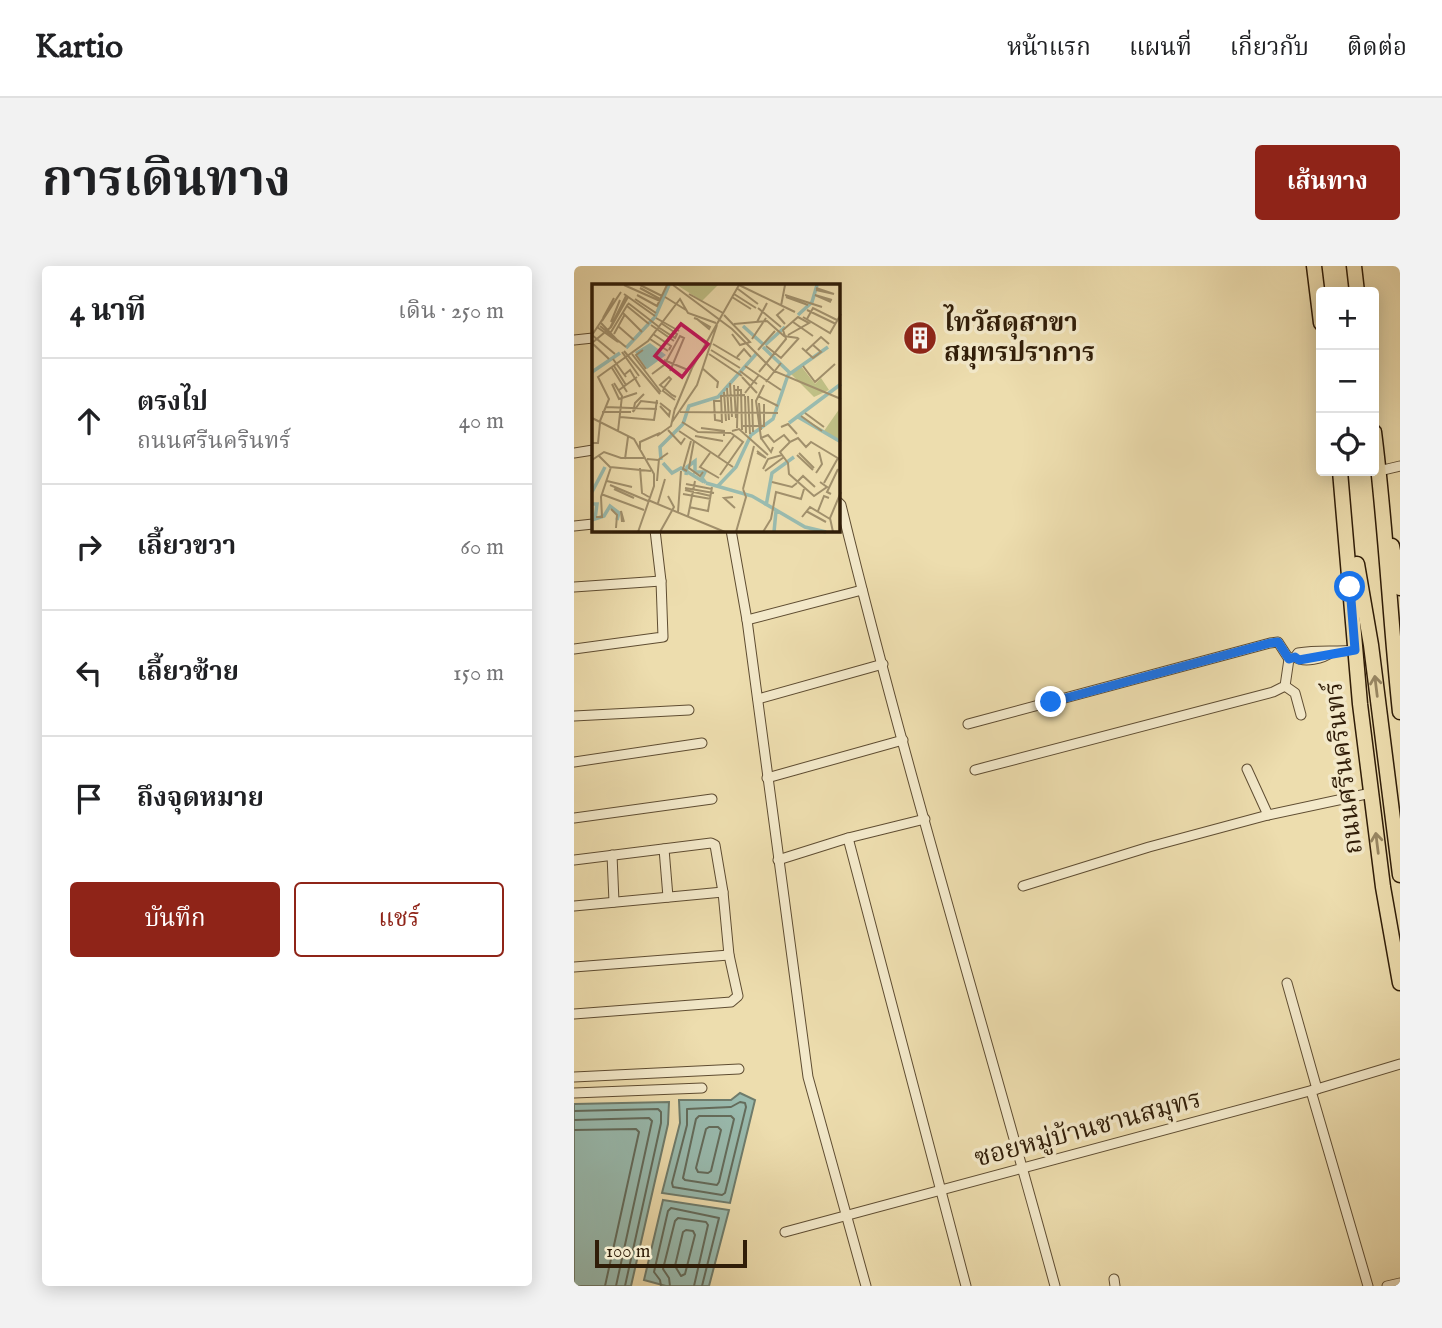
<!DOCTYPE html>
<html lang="th">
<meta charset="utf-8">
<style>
:root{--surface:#fff;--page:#f2f2f2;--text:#202124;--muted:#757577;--line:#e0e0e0;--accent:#8f2418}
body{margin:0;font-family:"IM FELL English","Noto Serif Thai",serif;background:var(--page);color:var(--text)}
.controls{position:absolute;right:21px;top:21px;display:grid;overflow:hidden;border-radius:7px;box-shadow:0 4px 18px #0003}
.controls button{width:63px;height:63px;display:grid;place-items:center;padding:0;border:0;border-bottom:2px solid var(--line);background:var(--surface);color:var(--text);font:35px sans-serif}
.scale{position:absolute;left:21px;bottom:18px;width:152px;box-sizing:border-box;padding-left:7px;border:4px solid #301d08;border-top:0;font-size:19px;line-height:24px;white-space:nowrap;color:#301d08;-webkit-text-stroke:5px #f3e9ca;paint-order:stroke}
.stop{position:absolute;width:21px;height:21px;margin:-16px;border:5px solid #1a73e8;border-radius:50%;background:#fff}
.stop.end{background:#1a73e8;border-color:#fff;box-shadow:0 2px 7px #0008}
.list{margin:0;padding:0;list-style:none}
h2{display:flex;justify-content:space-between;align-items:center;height:91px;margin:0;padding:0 28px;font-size:30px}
h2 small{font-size:23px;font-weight:400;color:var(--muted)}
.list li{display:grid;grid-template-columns:46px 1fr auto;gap:21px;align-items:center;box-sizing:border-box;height:126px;padding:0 28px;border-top:2px solid var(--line)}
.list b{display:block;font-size:26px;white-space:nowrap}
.list p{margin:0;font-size:23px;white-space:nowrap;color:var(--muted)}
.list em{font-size:23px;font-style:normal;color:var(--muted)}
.actions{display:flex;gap:14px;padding:21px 28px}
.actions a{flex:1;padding:16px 0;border:2px solid var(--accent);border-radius:7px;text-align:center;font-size:24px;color:var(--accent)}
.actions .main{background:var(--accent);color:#fff}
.icon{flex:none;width:38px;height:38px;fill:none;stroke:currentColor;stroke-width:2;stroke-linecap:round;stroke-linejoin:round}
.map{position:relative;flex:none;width:826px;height:1020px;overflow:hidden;border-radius:7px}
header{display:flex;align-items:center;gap:42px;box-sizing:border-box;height:98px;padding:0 35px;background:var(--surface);border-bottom:2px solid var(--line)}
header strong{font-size:33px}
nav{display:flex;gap:38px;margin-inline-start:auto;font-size:24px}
.intro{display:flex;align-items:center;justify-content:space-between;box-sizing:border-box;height:168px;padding:0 42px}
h1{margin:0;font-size:49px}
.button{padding:18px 32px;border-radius:7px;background:var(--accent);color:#fff;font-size:24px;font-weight:700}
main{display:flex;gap:42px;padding:0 42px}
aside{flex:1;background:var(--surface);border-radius:7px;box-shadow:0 4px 18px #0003}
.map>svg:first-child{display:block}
</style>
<header>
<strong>Kartio</strong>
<nav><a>หน้าแรก</a><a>แผนที่</a><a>เกี่ยวกับ</a><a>ติดต่อ</a></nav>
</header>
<div class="intro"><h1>การเดินทาง</h1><a class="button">เส้นทาง</a></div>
<main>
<aside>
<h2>4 นาที<small>เดิน · 250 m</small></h2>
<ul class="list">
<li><svg class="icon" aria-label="ahead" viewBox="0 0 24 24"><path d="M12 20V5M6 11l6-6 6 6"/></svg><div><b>ตรงไป</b><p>ถนนศรีนครินทร์</p></div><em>40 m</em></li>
<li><svg class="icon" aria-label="right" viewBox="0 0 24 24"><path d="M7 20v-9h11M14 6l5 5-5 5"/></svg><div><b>เลี้ยวขวา</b></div><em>60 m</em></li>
<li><svg class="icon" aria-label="left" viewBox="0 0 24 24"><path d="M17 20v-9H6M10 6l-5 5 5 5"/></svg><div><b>เลี้ยวซ้าย</b></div><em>150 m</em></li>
<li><svg class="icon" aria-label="arrive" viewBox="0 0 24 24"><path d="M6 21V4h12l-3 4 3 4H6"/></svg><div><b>ถึงจุดหมาย</b></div></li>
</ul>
<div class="actions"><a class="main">บันทึก</a><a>แชร์</a></div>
</aside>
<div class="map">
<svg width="826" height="1020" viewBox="0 0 826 1020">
<rect width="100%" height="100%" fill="#edddae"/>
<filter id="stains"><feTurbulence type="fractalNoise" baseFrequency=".00286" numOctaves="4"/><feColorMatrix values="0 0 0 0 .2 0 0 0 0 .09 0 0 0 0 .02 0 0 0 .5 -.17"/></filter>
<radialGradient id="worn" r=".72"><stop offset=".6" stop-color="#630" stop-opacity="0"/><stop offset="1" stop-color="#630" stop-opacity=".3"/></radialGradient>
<g fill="#99bbaf" stroke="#6f7c6c" stroke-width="2">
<polygon points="166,827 181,834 156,937 88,927 106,857 105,834 157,834"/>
<polygon points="95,836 94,858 57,1020 0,1020 0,838"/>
<polygon points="89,934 155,944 135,1020 92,1020 70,1014"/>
</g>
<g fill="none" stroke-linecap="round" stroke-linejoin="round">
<g stroke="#646c5c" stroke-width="2">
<polygon points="166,836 171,837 172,841 151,927 148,929 99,921 98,917 113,859 113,843 157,841"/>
<polyline points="0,845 84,843 87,846 87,857 51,1020"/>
<polygon points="125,850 157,850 160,853 145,916 143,919 111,914 109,912 122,853"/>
<polyline points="0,854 75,852 78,855 42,1020"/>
<polygon points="135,861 144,861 147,864 137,905 134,907 124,906 122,902 132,863"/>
<polyline points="0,864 62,863 65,866 31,1020"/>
<polygon points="112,964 119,965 121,969 111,1008 107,1010 101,1000 109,966"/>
<polyline points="87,1020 86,1014 80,1006 94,945 97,942 145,952 128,1020"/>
<polyline points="96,1020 95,1012 89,1003 101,955 104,952 132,956 134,959 120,1020"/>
</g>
<g stroke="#5f4d32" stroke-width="11">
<g id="street">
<polyline points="0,74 19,72"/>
<polyline points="0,187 19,184"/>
<polyline points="805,205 826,200"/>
<path d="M 264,236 L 267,239 C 331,501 410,760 481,1020"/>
<polyline points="0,260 19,258"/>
<polyline points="157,264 173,354 234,811 292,1020"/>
<polyline points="0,321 87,315"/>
<polyline points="173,354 288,324"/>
<polyline points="0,383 89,371 87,315 81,264"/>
<path d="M 721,391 C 730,397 749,393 758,386"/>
<polyline points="711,420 721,427 727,449"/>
<polyline points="184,433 309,398"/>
<polyline points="0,450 115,444"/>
<polyline points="394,458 696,377 704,376 715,393"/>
<polyline points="0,496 128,477"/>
<polyline points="673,503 694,549"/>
<path d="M 401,504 L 699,426 L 711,420 L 715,393 L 721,391 L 724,387 C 744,384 761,386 781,384"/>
<polyline points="193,512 329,474"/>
<polyline points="0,552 138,533"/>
<polyline points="274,572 351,553"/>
<polyline points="90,583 94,631"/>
<polyline points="38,589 40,636"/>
<polyline points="0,594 137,577 141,579 149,626 155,689 164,730 157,736 0,748"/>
<polyline points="204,594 274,572 392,1020"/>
<polyline points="449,620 575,581 694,549 797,527"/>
<polyline points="0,640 149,626"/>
<polyline points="0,701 155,689"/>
<polyline points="713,717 743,823"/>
<polyline points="0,811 165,803"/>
<polyline points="737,825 794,1020"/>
<polyline points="0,827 128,822"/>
<polyline points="211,966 743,823 826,798"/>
<polyline points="540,1013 541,1020"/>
<polyline points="813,1020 826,1017"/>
</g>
</g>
<g stroke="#301d08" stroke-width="17">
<g id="primary">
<polyline points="740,0 747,57"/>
<polyline points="780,0 783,26"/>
<path d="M 800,166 C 812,259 816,353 826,446"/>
<polyline points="766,205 786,438 809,621 826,717"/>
<polyline points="818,280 826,322"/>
<polyline points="783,298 797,379 826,609"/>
</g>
</g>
<use href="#street" stroke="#f3e9ca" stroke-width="9"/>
<use href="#primary" stroke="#edddae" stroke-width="14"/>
</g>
<defs><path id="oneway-shaft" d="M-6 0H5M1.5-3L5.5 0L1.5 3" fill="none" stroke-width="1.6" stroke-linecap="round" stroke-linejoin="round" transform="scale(1.75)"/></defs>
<g stroke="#988763">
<use href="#oneway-shaft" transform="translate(802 420) rotate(-97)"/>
<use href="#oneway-shaft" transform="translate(803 577) rotate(-97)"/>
</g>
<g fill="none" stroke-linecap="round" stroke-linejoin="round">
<polyline stroke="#1a73e8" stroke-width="9" points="477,436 696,377 704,376 715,393 721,391 725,394 781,384 776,321"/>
</g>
<defs>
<g id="building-disc" transform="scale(1.75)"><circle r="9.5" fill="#8f2418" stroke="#f3e9ca"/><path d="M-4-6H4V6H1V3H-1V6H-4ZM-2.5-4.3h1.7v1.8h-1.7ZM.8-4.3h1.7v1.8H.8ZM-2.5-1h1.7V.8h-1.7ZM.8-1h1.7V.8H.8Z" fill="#fff"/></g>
</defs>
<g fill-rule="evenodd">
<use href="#building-disc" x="346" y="72"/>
</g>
<g text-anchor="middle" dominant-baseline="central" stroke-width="7" stroke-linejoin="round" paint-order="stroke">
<g font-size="26" font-weight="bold" fill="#301d08" stroke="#f3e9ca" text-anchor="start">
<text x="370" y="57">ไทวัสดุสาขา<tspan x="370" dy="30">สมุทรปราการ</tspan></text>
</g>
<g font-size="26" fill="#301d08" stroke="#f3e9ca">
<text transform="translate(770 502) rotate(-97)">ถนนศรีนครินทร์</text>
<text transform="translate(514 863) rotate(-15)">ซอยหมู่บ้านชานสมุทร</text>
</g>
</g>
<g transform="translate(18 18)">
<rect width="248" height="248" fill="#edddae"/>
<path d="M 85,1 L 126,1 L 110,17 ZM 209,82 L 223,100 L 229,94 L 237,106 L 222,113 L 199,90 ZM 248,124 L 248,155 L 246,156 L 232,147 Z" fill="#bfbf85"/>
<path d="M 58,59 L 74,71 L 55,85 L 43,68 Z" fill="#99bbaf"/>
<path fill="none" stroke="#99bbaf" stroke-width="3.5" d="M 206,31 L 220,18 L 225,1M 151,42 L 172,61M 173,61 L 193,43M 171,63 L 198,89M 34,64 L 63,33 L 77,1M 0,88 L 28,69M 206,133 L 249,158M 197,139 L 249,100M 69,176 L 68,163 L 91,140 L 97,122 L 126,113 L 165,69M 71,179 L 80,189 L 89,184 L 112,198M 94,191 L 95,183 L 103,177 L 103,188 L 113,188 L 110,194 L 114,199M 114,199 L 160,212 L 213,243 L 234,248M 125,203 L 144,183 L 159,151 L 181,135 L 196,91 L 236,63M 0,208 L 13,183M 0,220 L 5,220 L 3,235 L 12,232 L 18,222 L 27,229 L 25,236M 174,222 L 180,189 L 202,173M 182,248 L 184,227"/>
<path fill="none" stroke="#a1906c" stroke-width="2" d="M 32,1 L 68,17M 48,1 L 70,12M 81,1 L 140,45 L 182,87 L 249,115M 147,1 L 203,28M 48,4 L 68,15M 146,5 L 166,20M 224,6 L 242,10 L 224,4M 32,10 L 63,32M 97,10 L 131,29M 142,10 L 164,24M 45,11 L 65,22 L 75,1M 193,11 L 230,23M 73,13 L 94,26M 140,13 L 159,25M 194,13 L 216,21M 43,15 L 64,29M 239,18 L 223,11 L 240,16M 36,19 L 67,43M 35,22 L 57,40M 189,22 L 193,1M 166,24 L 189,43M 192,25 L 185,31 L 193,40M 215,26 L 244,40M 31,29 L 50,48M 132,31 L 158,58 L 148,61 L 140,50M 211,33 L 238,49 L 249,30M 11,34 L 22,14M 64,34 L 87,47M 102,34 L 105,35 L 108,37 L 118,43 L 117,45 L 105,35M 215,35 L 221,24 L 245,36M 10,37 L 29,8M 19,38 L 28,16M 165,38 L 175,19M 201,38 L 221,52M 9,39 L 27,58M 142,40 L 175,37 L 192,52 L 206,54M 59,41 L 82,57M 8,42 L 34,63M 26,42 L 42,56M 5,43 L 26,58M 66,43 L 83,54 L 85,50 L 69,39M 18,44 L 34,12M 19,48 L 36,20M 22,50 L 33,30M 61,50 L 79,62 L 77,66M 0,51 L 29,8M 0,51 L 23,70M 58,55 L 76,67M 160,55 L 174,34M 0,59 L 19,43 L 36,13M 0,59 L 17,75M 121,60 L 148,76M 174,62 L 189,74 L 207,54M 210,64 L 221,74 L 229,68 L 221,61M 51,66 L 44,71 L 54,85M 119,66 L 148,84M 166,66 L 183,47M 32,67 L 68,110M 214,67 L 229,53 L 237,60M 30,68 L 47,92M 40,70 L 69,108M 117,70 L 150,92M 145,73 L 152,65 L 159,73M 21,75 L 34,93M 72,76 L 96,86M 22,82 L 34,101M 153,82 L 189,106M 211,82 L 223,98 L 243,80M 20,84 L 35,108M 110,84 L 126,98 L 125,104M 148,87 L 165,100M 167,88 L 194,55 L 191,46 L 206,33 L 217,39 L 196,51M 60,90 L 72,81 L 88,52 L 92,54 L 78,87M 32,91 L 38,86 L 48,103M 150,93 L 165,109M 174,98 L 189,79M 22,99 L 30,112 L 26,147M 138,99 L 140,133M 20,100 L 27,115 L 45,109M 142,101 L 144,134M 172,101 L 164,117 L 169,154 L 176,151 L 182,158 L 192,151 L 198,158 L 206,154 L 214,163 L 219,158 L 249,176M 135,104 L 137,136M 27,106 L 45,93M 142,106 L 149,106 L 150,146M 132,108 L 134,137M 153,109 L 167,91M 52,110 L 43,119 L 41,128 L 49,117 L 66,119M 153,112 L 154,149M 156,112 L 158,150M 166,112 L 186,122M 160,115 L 161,148M 83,116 L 71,107 L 72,104 L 79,95 L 77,93 L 68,101 L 72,104 L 80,111 L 84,113M 129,117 L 122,117 L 123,136 L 129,137M 68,119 L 78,127 L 77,132 L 68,122M 167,119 L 169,146M 13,123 L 65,125M 83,125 L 100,84 L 147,1M 10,128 L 39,128M 88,128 L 186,129M 213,129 L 232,143M 209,132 L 230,147M 28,133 L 62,136 L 65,116M 0,134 L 42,155 L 62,190 L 62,202 L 46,248M 8,137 L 17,115 L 6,93 L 56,57 L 88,15 L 96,29 L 124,39M 80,138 L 105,101 L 125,41M 90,138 L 106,148 L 139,149M 130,139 L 129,112 L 153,111M 151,142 L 172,142 L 172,120M 189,143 L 196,140 L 205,150M 109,144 L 132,147 L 132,152M 145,144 L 146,102M 76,146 L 89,160 L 93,154M 87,147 L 141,183M 140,147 L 147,145 L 176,171M 65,152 L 79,142 L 83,124M 103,152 L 131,157M 169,154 L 179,168 L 181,163M 102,157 L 97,184 L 108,192 L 111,188M 198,158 L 188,168 L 196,179 L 197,190 L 222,212 L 235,203 L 228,198M 0,159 L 6,159 L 8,139M 48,166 L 48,158 L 68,149M 118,169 L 108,183 L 127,194M 165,169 L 174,174 L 165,167M 207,169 L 222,184M 6,171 L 18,183 L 59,187M 205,171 L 221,186M 126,173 L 142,152M 33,175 L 36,153M 55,175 L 66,176 L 76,169M 0,176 L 12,168 L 29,174 L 52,174M 48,184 L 50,209 L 57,213M 171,185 L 176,175 L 190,171M 95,187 L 91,185 L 99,157M 173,187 L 192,173M 224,189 L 230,180 L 227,168M 128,191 L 151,158 L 139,149M 15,197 L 40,203M 65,197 L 67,175M 206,197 L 211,192 L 223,203M 180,198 L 200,203 L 205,199M 232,199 L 246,174M 94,200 L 120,205M 18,201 L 56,217M 93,204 L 122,209M 22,205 L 42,214M 151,205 L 162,162M 93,206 L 119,212M 9,210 L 52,226M 91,210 L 119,215M 239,210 L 235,208 L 246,185M 141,213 L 132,214 L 143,224M 56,216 L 133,248M 66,219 L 73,195M 97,223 L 116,227 L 120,203M 19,225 L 25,231 L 24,244M 214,227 L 234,238M 226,227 L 232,212 L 237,214M 86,228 L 89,187M 96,232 L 103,197M 4,233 L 10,233 L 9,213 L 19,183M 210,233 L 218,223 L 238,235M 30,238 L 29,227 L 32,238M 68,248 L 82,223 L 76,212M 144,248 L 154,213 L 151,205M 171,248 L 179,235 L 184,208 L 209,215 L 212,205M 241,248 L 238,234 L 249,208"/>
<path fill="#c2185b" fill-opacity="0.15" stroke="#c2185b" stroke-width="3.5" d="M 89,40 L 116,60 L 90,93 L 63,72 Z"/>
<rect width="248" height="248" fill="none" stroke="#301d08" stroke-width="3.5"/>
</g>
<rect width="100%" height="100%" filter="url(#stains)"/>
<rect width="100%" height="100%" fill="url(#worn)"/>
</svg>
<div class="controls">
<button>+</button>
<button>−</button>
<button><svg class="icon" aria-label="locate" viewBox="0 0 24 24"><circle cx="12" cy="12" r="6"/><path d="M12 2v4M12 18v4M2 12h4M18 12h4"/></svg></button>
</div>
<div class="scale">100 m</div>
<div class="stop" style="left:776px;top:321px"></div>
<div class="stop end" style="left:477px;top:436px"></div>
</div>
</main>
